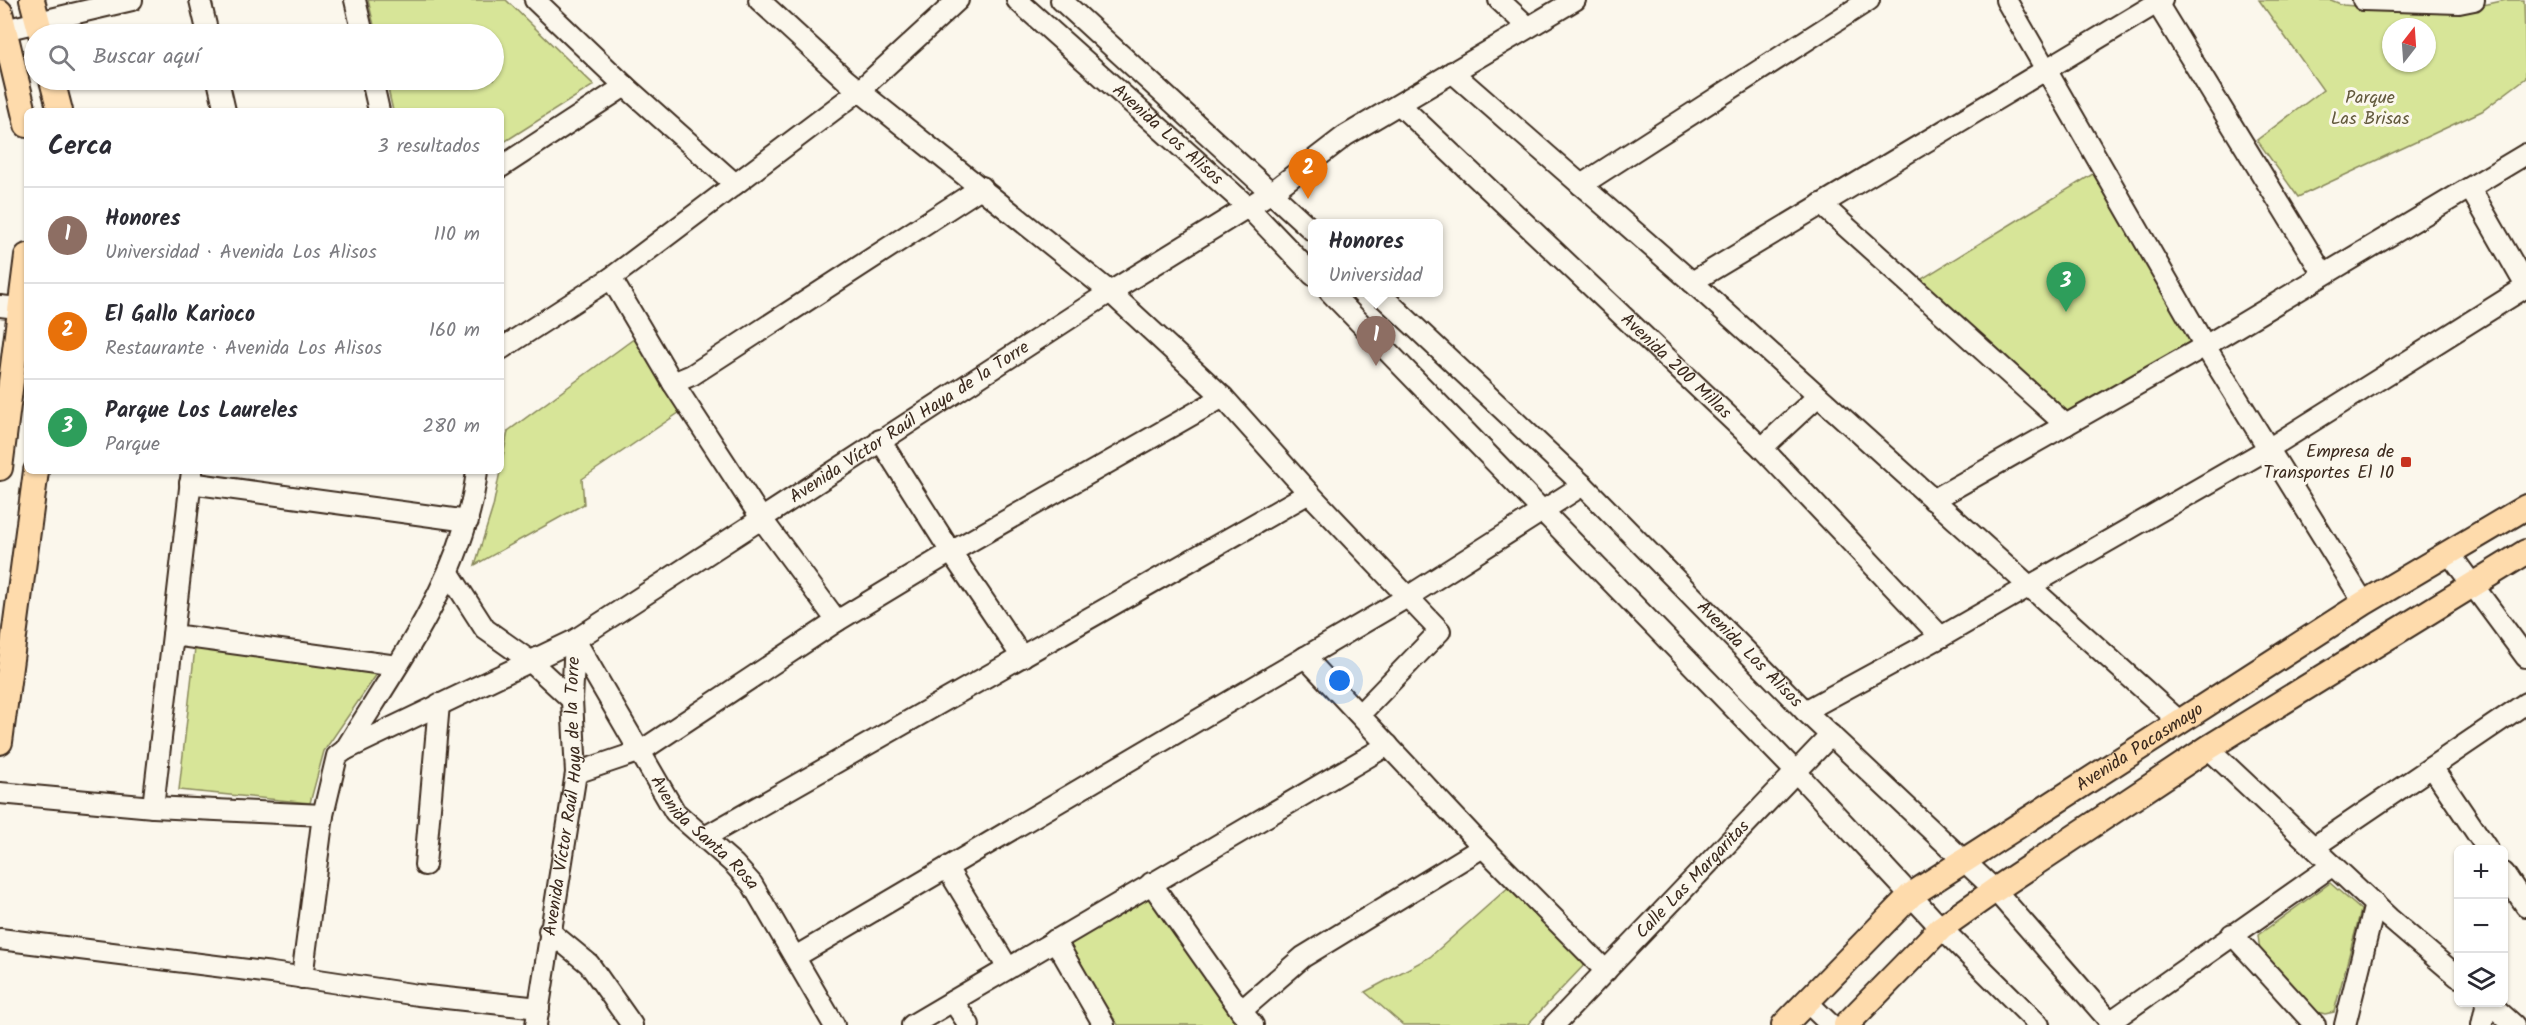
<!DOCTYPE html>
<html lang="es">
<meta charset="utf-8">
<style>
:root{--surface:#fff;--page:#f2f2f3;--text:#2b2b33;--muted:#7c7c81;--line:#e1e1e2;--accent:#7c3aed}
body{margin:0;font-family:Kalam,sans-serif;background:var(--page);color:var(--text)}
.controls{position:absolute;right:18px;bottom:18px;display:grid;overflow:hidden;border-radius:9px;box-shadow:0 2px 4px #0004}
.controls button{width:54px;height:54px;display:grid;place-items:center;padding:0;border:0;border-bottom:2px solid var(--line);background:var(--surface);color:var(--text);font:30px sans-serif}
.compass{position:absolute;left:2382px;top:18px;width:54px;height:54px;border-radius:50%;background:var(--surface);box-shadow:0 2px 4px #0004;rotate:17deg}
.you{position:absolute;left:1340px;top:681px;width:21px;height:21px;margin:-15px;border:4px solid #fff;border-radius:50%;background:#1a73e8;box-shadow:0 0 0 9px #1a73e833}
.badge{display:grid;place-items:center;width:39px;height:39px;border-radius:50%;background:var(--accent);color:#fff;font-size:20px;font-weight:700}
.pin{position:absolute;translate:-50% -50px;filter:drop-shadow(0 2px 3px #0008)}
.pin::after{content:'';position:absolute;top:32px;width:21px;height:18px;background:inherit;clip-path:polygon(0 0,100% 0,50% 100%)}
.popup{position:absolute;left:1308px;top:219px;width:135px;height:78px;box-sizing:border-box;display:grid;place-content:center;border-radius:9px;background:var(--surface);filter:drop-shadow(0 2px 4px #0005);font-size:20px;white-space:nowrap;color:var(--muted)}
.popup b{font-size:22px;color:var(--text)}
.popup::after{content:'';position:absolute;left:50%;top:100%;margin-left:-12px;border:12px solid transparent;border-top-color:var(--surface)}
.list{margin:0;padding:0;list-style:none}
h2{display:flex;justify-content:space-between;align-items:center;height:78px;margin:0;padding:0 24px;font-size:26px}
h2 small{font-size:20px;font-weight:400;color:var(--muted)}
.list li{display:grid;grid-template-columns:39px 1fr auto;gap:18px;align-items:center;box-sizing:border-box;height:96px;padding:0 24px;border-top:2px solid var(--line)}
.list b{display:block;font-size:22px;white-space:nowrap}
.list p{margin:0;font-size:20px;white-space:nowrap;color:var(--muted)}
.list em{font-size:20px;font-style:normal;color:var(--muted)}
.icon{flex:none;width:33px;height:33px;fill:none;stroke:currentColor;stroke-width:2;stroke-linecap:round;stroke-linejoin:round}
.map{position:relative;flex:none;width:2526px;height:1025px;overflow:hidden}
.search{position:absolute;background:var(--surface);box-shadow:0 2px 4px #0004;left:24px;top:24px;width:480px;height:66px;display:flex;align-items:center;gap:15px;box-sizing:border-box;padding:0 21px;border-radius:33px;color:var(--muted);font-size:22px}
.panel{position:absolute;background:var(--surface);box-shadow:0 2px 4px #0004;left:24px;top:108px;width:480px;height:366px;border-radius:9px}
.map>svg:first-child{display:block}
</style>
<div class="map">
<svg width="2526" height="1025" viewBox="0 0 2526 1025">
<rect width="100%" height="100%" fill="#fbf7ec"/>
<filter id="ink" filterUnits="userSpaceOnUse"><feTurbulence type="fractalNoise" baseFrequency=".0167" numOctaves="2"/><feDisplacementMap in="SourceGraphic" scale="12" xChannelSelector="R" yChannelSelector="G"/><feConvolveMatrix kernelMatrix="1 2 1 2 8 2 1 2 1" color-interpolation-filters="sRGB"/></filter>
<g filter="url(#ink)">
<g fill="#d7e598" stroke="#89885b" stroke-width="1.5" fill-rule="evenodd">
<polygon points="368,0 506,0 594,85 501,144 501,111 393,111 386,80 494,80 494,34 376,34"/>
<path d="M 2259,0 L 2331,0 L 2343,5 L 2400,10 L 2461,10 L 2506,0 L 2524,0 L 2526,78 L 2482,111 L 2298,197 L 2257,140 L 2323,90 ZM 2391,27 L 2427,27 L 2427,63 L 2391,63 Z"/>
<polygon points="2096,172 2196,344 2067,417 1920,280"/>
<polygon points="635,338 683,410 582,479 584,504 475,565 493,507 508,431"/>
<polygon points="195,648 379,671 324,751 310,803 179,790"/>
<polygon points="2330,883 2361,910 2334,1012 2325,1014 2314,1011 2260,952 2258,935"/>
<polygon points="1511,885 1587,962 1527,1025 1403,1025 1365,992 1430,957"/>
<polygon points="1146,892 1243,1025 1118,1025 1064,941"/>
</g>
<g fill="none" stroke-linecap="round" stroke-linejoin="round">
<g stroke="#3b2a1e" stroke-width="24">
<g id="minor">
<polyline points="200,0 208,34"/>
<polyline points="355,0 363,34"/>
<polyline points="535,0 625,86 735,184"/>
<polyline points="759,0 846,80 1110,292 1223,397 1309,493 1440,631 1360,714"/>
<path id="s1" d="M 1017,0 L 1248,207 L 1313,275"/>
<polyline points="1061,0 1313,231"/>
<polyline points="1499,0 1528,27"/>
<polyline points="2006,0 2205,346 2364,603"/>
<polyline points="2363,0 2459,3 2474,0"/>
<polyline points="2157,3 2323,274"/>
<polyline points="4,30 132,0"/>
<polyline points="1452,72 1692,282 2180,722"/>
<polyline points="218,80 225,111"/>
<polyline points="372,80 379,111"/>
<path id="s2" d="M 1400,105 L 1762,448 L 1941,637"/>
<polyline points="501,167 625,86"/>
<polyline points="1581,185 1869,0"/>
<polyline points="2470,188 2526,286"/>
<polyline points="1821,204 2066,425"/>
<polyline points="611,278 673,383 761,518 837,621"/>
<polyline points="1692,282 2162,0"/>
<polyline points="1330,292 1796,772 1941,928 2039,1025"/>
<path id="s3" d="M 1378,292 L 1583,485 L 1805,711 L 1995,890 L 2113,1025"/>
<polyline points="0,306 27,309"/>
<polyline points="501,349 611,278 860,90 958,0"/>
<polyline points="673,383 692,375 982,187"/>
<polyline points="880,440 951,552 1022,657"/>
<polyline points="1762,448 1818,396"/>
<polyline points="190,483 468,521"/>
<polyline points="1933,500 2205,346 2526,154"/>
<polyline points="2449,553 2526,657"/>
<polyline points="449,573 485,629 530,661 572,700"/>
<polyline points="173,635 397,666"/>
<path id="s4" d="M 575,640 L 675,812 L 734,864 L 752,884 L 834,1025"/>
<polyline points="1305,657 1483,847 1606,971"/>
<polyline points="1805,711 1941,637 2268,449 2526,287"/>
<polyline points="2208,748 2389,918 2458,977"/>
<path id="s5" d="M 345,750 L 575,640 L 1110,292 L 1272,192 L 1345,136 L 1575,0"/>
<polyline points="2432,767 2488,850"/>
<polyline points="576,773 641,751 837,621 951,552 1223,397"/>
<polyline points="0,793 153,807 323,815"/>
<polyline points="153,807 192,471"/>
<polyline points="705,837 1309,493"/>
<polyline points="2314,847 2526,703"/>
<polyline points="425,865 439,704"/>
<polyline points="947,868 1008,968"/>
<polyline points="2504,873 2526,906"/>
<polyline points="1151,883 1241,1011 1253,1025"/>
<polyline points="549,931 589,964 632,1025"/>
<polyline points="2232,934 2315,1025"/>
<polyline points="0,939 272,973 418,995 539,1008"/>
<polyline points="1055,940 1104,1025"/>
<polyline points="795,957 1409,596 1583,485"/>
<path d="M 302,978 L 323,815 L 337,756 L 345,750 C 398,663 465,574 477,471"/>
<polyline points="953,1001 969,1025"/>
<polyline points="1807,1002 1831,1025"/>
<polyline points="2488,1002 2514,1025"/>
<polyline points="1241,1011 1303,957 1483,847"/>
<polyline points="2110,1022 2333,865"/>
<path id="s6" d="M 536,1025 L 576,773 L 572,700 L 575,641"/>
<polyline points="912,1025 1388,745"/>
<path id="s7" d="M 1554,1025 L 1831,735"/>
<polyline points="2345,1025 2375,904"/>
<polyline points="2482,1025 2487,1002"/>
</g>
</g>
<g stroke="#3b2a1e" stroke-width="28">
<g id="major">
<polyline points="32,0 41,34"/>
<polyline points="0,12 27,125"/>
<polyline points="52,80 60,111"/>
<polyline points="0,468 27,256"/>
<polyline points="0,742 36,471"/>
<path id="s8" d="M 1784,1025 L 1911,895 L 2364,603 L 2526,507"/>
<polyline points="1846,1025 1941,928 1995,890 2208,748 2526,552"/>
</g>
</g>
<use href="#minor" stroke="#fbf7ec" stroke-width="20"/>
<use href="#major" stroke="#fedbac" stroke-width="24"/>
</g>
</g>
<rect fill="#c8321e" stroke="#fbf7ec" stroke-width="2" x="2400" y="456" width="12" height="12" rx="3"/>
<g text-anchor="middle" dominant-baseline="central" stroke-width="6" stroke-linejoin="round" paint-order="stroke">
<g font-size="18" fill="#62593c" stroke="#fbf7ec">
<text x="2370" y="98">Parque<tspan x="2370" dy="21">Las Brisas</tspan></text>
</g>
<g font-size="18" fill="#3b2a1e" stroke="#fbf7ec">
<text stroke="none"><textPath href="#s1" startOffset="202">Avenida Los Alisos</textPath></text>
<text stroke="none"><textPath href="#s2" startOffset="380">Avenida 200 Millas</textPath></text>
<text stroke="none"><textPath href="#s5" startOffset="654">Avenida Víctor Raúl Haya de la Torre</textPath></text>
<text stroke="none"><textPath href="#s3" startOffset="519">Avenida Los Alisos</textPath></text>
<text stroke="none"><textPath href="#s8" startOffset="454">Avenida Pacasmayo</textPath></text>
<text stroke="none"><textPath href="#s6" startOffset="231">Avenida Víctor Raúl Haya de la Torre</textPath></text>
<text stroke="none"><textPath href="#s4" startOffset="234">Avenida Santa Rosa</textPath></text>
<text stroke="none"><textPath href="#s7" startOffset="201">Calle Las Margaritas</textPath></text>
</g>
<g font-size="18" fill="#3b2a1e" stroke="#fbf7ec" text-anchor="end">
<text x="2394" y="452">Empresa de<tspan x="2394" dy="21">Transportes El 10</tspan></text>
</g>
</g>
</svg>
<div class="controls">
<button>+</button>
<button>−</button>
<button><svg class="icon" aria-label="layers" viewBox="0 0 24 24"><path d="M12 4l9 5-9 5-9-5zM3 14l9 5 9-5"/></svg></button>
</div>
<svg class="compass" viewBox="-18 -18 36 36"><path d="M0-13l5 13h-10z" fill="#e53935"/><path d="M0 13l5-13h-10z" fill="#7c7c81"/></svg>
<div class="you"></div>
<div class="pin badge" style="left:1376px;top:366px;background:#8d6e63">1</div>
<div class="popup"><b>Honores</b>Universidad</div>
<div class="pin badge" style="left:1308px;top:199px;background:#e8710a">2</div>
<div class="pin badge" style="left:2066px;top:312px;background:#2e9e5b">3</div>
<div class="search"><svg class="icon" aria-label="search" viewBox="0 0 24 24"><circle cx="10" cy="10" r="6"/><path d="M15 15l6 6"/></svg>Buscar aquí</div>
<section class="panel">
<h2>Cerca<small>3 resultados</small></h2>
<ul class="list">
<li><span class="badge" style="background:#8d6e63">1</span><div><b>Honores</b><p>Universidad · Avenida Los Alisos</p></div><em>110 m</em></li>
<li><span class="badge" style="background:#e8710a">2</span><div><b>El Gallo Karioco</b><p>Restaurante · Avenida Los Alisos</p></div><em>160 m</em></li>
<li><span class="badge" style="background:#2e9e5b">3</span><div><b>Parque Los Laureles</b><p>Parque</p></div><em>280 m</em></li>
</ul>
</section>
</div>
